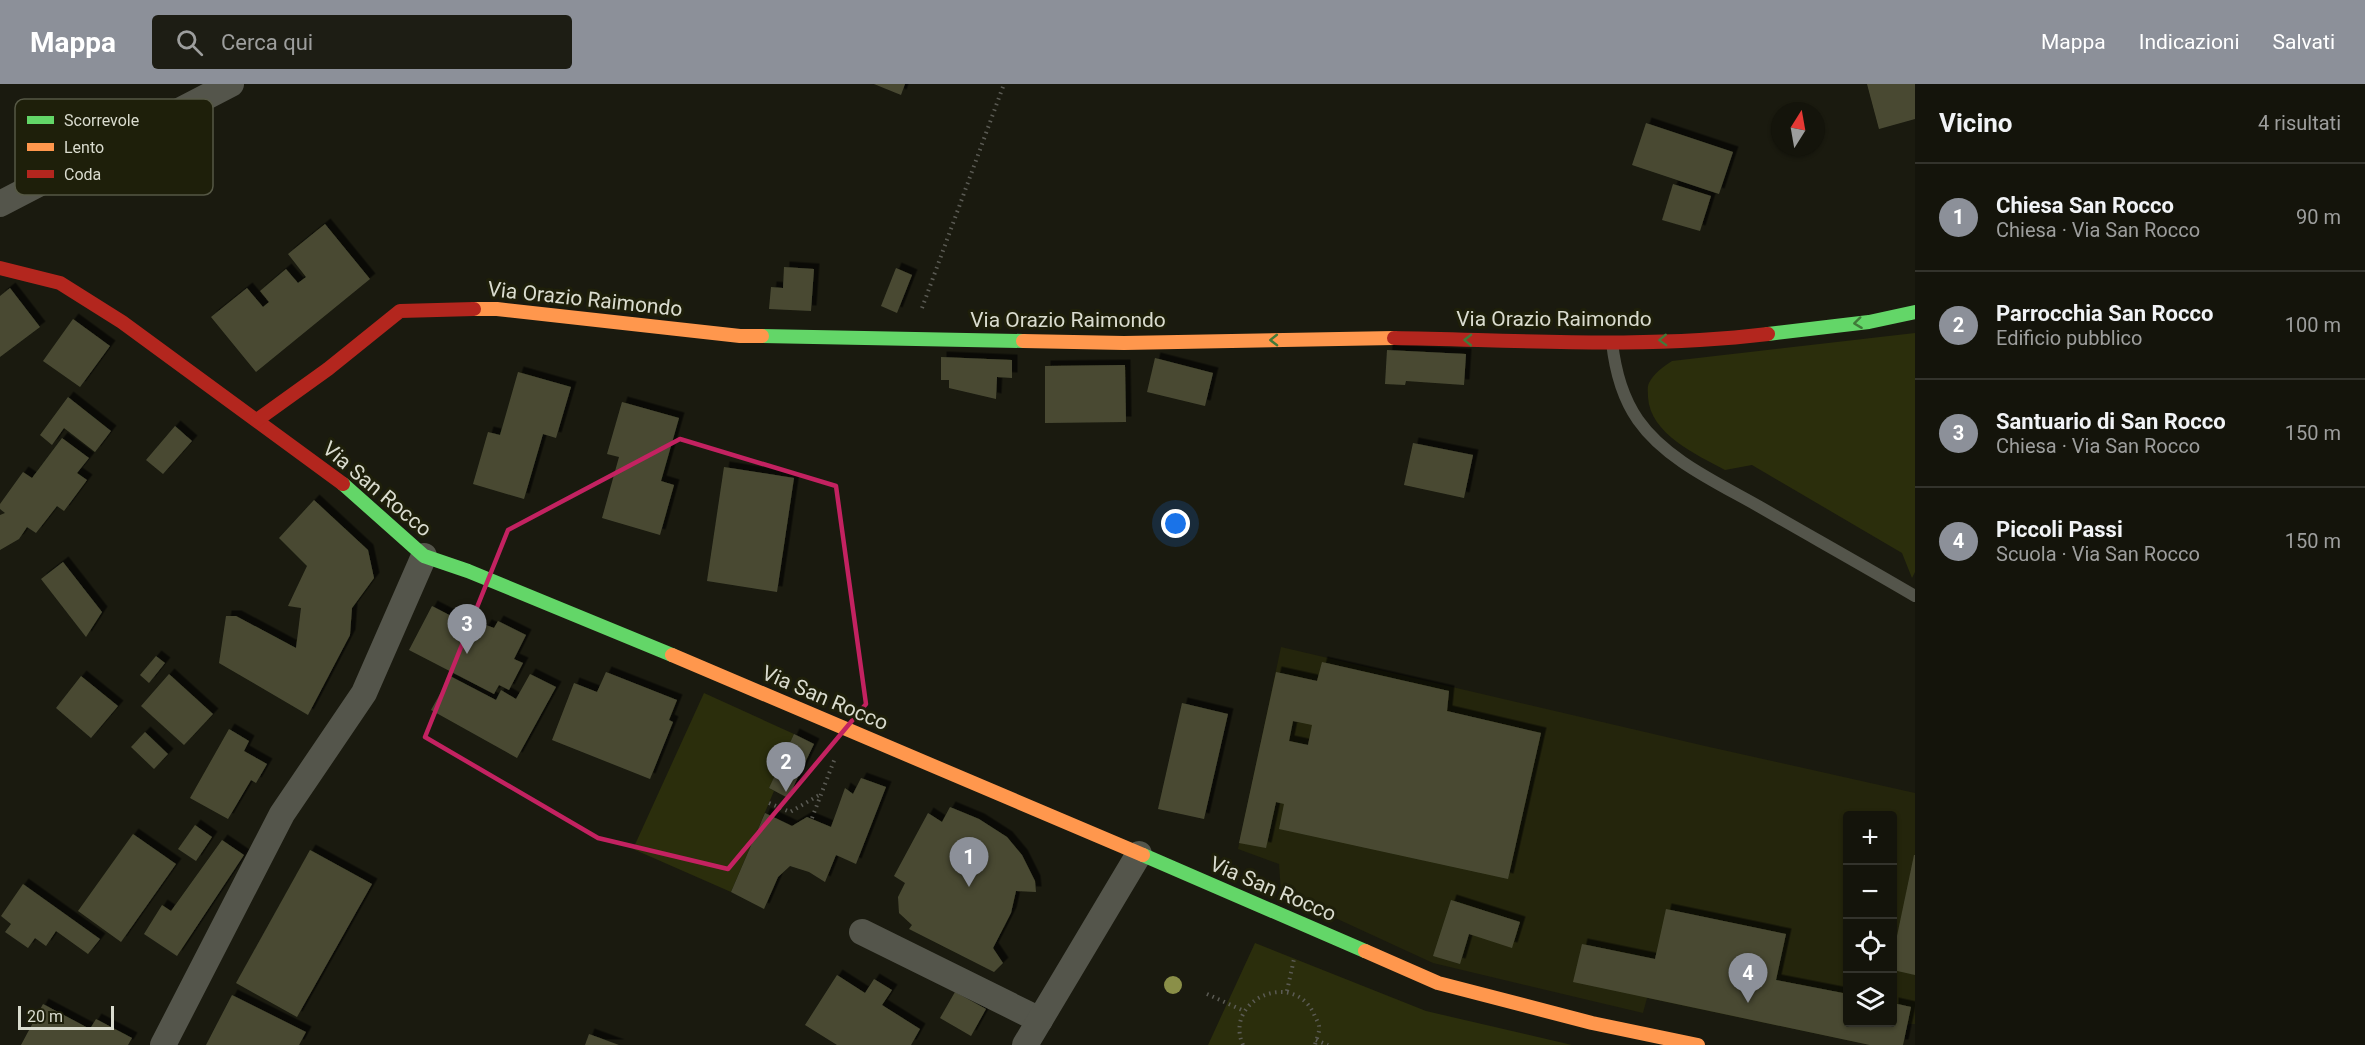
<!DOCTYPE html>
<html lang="it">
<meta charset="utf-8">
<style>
:root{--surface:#14140b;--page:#1d1d14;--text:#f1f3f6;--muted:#9d9e9d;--line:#33332c;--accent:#8c9099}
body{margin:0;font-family:Roboto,sans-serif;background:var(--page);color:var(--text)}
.controls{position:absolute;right:18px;bottom:18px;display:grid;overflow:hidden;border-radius:6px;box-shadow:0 2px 4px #0004}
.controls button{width:54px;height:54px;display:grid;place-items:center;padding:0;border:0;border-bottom:2px solid var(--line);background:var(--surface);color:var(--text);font:30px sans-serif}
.compass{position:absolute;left:1771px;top:18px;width:54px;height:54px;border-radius:50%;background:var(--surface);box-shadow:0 2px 4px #0004;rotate:11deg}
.scale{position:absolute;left:18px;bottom:15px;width:96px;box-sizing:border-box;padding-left:6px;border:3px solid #dadccf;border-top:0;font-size:16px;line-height:21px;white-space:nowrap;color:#dadccf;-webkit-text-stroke:4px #1e1f0a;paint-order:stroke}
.you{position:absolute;left:1176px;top:440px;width:21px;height:21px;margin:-15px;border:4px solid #fff;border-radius:50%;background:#1a73e8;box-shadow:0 0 0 9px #1a73e833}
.badge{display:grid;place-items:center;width:39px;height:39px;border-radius:50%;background:var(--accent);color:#fff;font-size:20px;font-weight:700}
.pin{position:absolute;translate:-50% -50px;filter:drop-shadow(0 2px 3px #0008)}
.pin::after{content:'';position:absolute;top:32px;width:21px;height:18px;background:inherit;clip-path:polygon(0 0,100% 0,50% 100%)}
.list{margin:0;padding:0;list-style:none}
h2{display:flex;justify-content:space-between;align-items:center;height:78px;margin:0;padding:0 24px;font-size:26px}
h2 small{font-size:20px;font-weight:400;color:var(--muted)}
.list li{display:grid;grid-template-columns:39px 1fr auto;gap:18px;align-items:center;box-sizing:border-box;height:108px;padding:0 24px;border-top:2px solid var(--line)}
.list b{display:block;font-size:22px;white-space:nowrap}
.list p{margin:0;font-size:20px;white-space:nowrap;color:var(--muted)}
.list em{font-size:20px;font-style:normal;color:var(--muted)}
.icon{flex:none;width:33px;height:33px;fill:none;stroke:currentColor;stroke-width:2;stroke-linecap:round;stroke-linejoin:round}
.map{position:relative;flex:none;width:1915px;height:961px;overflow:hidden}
header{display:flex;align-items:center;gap:36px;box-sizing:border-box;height:84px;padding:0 30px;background:var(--accent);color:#fff}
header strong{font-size:28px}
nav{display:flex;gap:33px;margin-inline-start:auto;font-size:21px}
.search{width:420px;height:54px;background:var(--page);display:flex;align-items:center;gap:15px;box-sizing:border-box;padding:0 21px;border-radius:6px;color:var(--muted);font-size:22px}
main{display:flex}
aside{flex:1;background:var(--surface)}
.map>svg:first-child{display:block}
</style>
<header>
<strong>Mappa</strong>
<div class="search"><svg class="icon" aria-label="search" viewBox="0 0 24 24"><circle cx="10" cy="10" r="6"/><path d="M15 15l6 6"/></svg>Cerca qui</div>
<nav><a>Mappa</a><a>Indicazioni</a><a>Salvati</a></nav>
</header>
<main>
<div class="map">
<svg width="1915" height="961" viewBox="0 0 1915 961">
<defs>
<filter id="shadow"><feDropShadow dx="5.5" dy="-5.5" stdDeviation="0" flood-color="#0009"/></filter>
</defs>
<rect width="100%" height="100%" fill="#1a1a0f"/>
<path fill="#24250c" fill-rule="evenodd" d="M 1281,563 L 1705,662 L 1915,709 L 1915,940 L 1907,940 L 1903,961 L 1870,961 L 1647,914 L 1643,929 L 1433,879 L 1281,809 L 1279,780 L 1238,765 ZM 1848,732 L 1892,732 L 1892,938 L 1848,938 Z"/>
<g fill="#2b2e0c">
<path d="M 1915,249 L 1915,488 L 1912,494 L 1902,469 L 1752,381 L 1725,386 C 1697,371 1650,350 1648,313 C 1648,308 1647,303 1649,299 C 1654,289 1663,283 1672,277 Z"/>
<polygon points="704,609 794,650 769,704 774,707 731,808 633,765"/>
<polygon points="1255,859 1426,927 1572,961 1208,961"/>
</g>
<g fill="#494a33" fill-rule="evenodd" filter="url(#shadow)">
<polygon points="874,0 905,0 901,11"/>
<polygon points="1867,0 1915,0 1915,35 1879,45"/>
<polygon points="1646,39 1733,68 1719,110 1632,81"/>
<polygon points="1673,100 1711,112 1700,147 1662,136"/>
<polygon points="325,140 370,195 256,288 211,233 247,204 263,223 269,218 260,207 286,185 298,199 306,193 288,170"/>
<polygon points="784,183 814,185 811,227 769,225 771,203 783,204"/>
<polygon points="896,184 912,191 897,229 881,222"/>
<polygon points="10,204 40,243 0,273 0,212"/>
<polygon points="73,235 110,262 80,303 43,277"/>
<polygon points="1387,266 1466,270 1464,301 1406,297 1405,301 1385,300"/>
<polygon points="941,273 1012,276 1012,294 997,293 996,315 949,304 949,296 941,296"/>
<polygon points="1155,274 1213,289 1205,322 1147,308"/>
<polygon points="1125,281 1126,338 1045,339 1045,282"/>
<polygon points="518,288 571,303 556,354 543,350 524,415 473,400 488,348 500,351"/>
<polygon points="68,313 111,347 95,368 64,344 52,361 40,351"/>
<polygon points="622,318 679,334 661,397 674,401 660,451 602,434 619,373 607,370"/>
<polygon points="175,342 192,357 163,390 146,376"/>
<polygon points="62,354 89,374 77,389 87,396 64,427 57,422 36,449 27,443 19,455 0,466 0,431 5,429 0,425 0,420 23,388 32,394"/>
<polygon points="1413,359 1473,371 1464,414 1404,401"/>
<polygon points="724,383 794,394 777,508 707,497"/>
<polygon points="314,416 368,466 374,494 352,524 350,551 308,631 219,579 226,532 236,532 296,564 301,524 288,522 307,482 279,454"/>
<polygon points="63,478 102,528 86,553 41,495"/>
<polygon points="432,522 482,548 486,541 494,544 498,537 526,551 514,575 523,579 509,606 499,601 494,610 409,566"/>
<polygon points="156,572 165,579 149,599 140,591"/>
<path d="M 1322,578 L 1449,607 L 1447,627 L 1541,649 L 1508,795 L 1279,745 L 1284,720 L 1276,718 L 1266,764 L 1239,759 L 1276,588 L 1317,597 ZM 1293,637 L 1312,641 L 1308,661 L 1289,657 Z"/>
<polygon points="606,588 677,616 669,636 673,638 650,695 552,656 574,599 597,608"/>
<polygon points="169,590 213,630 184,661 141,622"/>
<polygon points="530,590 556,603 517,674 431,626 450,592 496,616 501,606 516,615"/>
<polygon points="81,592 118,622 91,654 56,624"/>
<polygon points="1182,619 1228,630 1204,735 1158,725"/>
<polygon points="229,645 249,657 244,667 267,680 256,699 251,696 228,735 190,714"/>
<polygon points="145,648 168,670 154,685 131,663"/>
<polygon points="794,650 814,660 788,714 769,704"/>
<polygon points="861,694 886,703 856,780 836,771 825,798 809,788 790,782 778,793 764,825 731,808 765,729 792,742 807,733 831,743 845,704 853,710"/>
<polygon points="950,723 979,735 1007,753 1022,771 1035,797 1036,808 1016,807 1011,829 993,864 1003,879 994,888 909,845 912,841 899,829 898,813 905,799 894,792 928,729 942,738"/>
<polygon points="195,741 212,753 196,777 178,765"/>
<polygon points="133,750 176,780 121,858 78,827"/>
<polygon points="222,756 244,771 177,872 144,850 162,821 171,827"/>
<polygon points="310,766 372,800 297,933 236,899"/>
<polygon points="1914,771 1915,771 1915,891 1893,886 1893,871"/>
<polygon points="23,800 100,855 88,870 56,847 46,862 35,854 28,864 5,848 11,840 1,832"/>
<polygon points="1451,816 1520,838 1512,864 1469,850 1460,880 1433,872"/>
<polygon points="1666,825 1786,850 1776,896 1848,910 1848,939 1893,939 1893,919 1911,923 1903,961 1870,961 1573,898 1582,860 1655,875"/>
<polygon points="837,891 865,909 874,895 892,906 882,921 920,945 911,961 837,961 805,941"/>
<polygon points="955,908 986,925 971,952 940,934"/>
<polygon points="232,911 306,948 299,961 206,961"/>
<polygon points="43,920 90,945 96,935 132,954 128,961 21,961"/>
<polygon points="589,950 619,961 585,961"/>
</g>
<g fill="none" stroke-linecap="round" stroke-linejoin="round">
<g stroke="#5b5b54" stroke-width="4" stroke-dasharray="1.5 4.5" stroke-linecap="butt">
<polyline points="922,224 1004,0"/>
<polyline points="769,719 790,728 821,710"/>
<polyline points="812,734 835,674"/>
<polyline points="1287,907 1294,875"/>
<polyline points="1207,910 1244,927"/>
<polyline points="1316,956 1328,961"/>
<path d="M 1243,961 C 1223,916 1293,885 1314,930 C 1315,933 1319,939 1319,943 C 1320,948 1316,956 1315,961"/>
</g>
<path stroke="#54554b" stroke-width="12" d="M 1612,258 C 1615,286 1622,313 1638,336 C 1666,376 1718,399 1760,423 C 1812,453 1864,482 1915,512"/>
<g stroke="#54554b" stroke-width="26">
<polyline points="0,120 231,0"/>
<polyline points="862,848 1040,936"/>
<polyline points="163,961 282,730 364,609 424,472"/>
<polyline points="1025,961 1139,770"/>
</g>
<g stroke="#63d668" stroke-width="14">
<polyline points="1768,250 1869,238 1915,228"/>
<polyline points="762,252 1023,257"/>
<polyline points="343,400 424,472 468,487 672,571"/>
<polyline points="1143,771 1365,867"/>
</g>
<g stroke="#ff974d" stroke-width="14">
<polyline points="474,225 497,225 740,252 762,252"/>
<polyline points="1023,257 1124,259 1394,254"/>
<polyline points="672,571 1143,771"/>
<polyline points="1365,867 1438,899 1592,939 1698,961"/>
</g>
<g stroke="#b3261e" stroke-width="14">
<polyline points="0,184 60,199 122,238 343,400"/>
<path d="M 1394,254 C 1518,256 1644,265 1768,250"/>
<polyline points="257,336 328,285 400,227 474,225"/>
</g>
</g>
<circle fill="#8a8f48" cx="1173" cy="901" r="9"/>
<defs><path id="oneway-chevron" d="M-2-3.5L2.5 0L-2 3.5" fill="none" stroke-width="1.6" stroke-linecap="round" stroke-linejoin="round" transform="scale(1.5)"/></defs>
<g stroke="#407a39">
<use href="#oneway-chevron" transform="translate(1858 239) rotate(173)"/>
<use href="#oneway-chevron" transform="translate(1274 256) rotate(179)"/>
<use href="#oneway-chevron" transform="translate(1468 256) rotate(-179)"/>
<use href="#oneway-chevron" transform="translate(1663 256) rotate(178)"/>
</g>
<path fill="none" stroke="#c32261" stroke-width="4.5" stroke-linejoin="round" d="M 680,355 L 836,402 L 866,620 L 728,785 L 598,754 L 425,653 L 508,446 Z"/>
<g text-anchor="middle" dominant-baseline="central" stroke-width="6" stroke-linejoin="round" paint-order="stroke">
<g font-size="21" fill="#dadccf" stroke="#1e1f0a">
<text transform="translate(585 215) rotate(6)">Via Orazio Raimondo</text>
<text x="1554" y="235">Via Orazio Raimondo</text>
<text x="1068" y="236">Via Orazio Raimondo</text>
<text transform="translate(377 405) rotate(40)">Via San Rocco</text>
<text transform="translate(825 614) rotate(23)">Via San Rocco</text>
<text transform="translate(1273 805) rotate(23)">Via San Rocco</text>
</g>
</g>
<rect x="15" y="15" width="198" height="96" rx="9" fill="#1e1f0a" stroke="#565845" stroke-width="1.5"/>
<rect x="27" y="32" width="27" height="8" fill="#63d668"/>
<rect x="27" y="59" width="27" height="8" fill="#ff974d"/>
<rect x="27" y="86" width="27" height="8" fill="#b3261e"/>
<g font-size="16" fill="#dadccf">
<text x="64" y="42">Scorrevole</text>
<text x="64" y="69">Lento</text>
<text x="64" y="96">Coda</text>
</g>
</svg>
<div class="controls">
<button>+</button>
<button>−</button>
<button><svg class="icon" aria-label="locate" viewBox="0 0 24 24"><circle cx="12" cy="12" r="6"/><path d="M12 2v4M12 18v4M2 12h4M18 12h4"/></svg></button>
<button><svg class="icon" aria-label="layers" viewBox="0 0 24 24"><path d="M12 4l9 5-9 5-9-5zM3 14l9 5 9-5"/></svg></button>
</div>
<svg class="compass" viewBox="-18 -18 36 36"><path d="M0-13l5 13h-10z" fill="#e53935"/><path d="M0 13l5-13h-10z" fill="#9d9e9d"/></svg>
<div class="scale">20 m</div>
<div class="you"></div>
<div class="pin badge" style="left:969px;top:803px">1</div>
<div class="pin badge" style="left:786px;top:708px">2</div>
<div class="pin badge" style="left:467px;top:570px">3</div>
<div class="pin badge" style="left:1748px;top:919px">4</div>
</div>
<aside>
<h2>Vicino<small>4 risultati</small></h2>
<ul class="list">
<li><span class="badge">1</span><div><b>Chiesa San Rocco</b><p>Chiesa · Via San Rocco</p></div><em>90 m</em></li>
<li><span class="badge">2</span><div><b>Parrocchia San Rocco</b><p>Edificio pubblico</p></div><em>100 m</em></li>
<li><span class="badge">3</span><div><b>Santuario di San Rocco</b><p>Chiesa · Via San Rocco</p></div><em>150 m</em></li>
<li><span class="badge">4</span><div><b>Piccoli Passi</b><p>Scuola · Via San Rocco</p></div><em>150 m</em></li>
</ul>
</aside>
</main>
